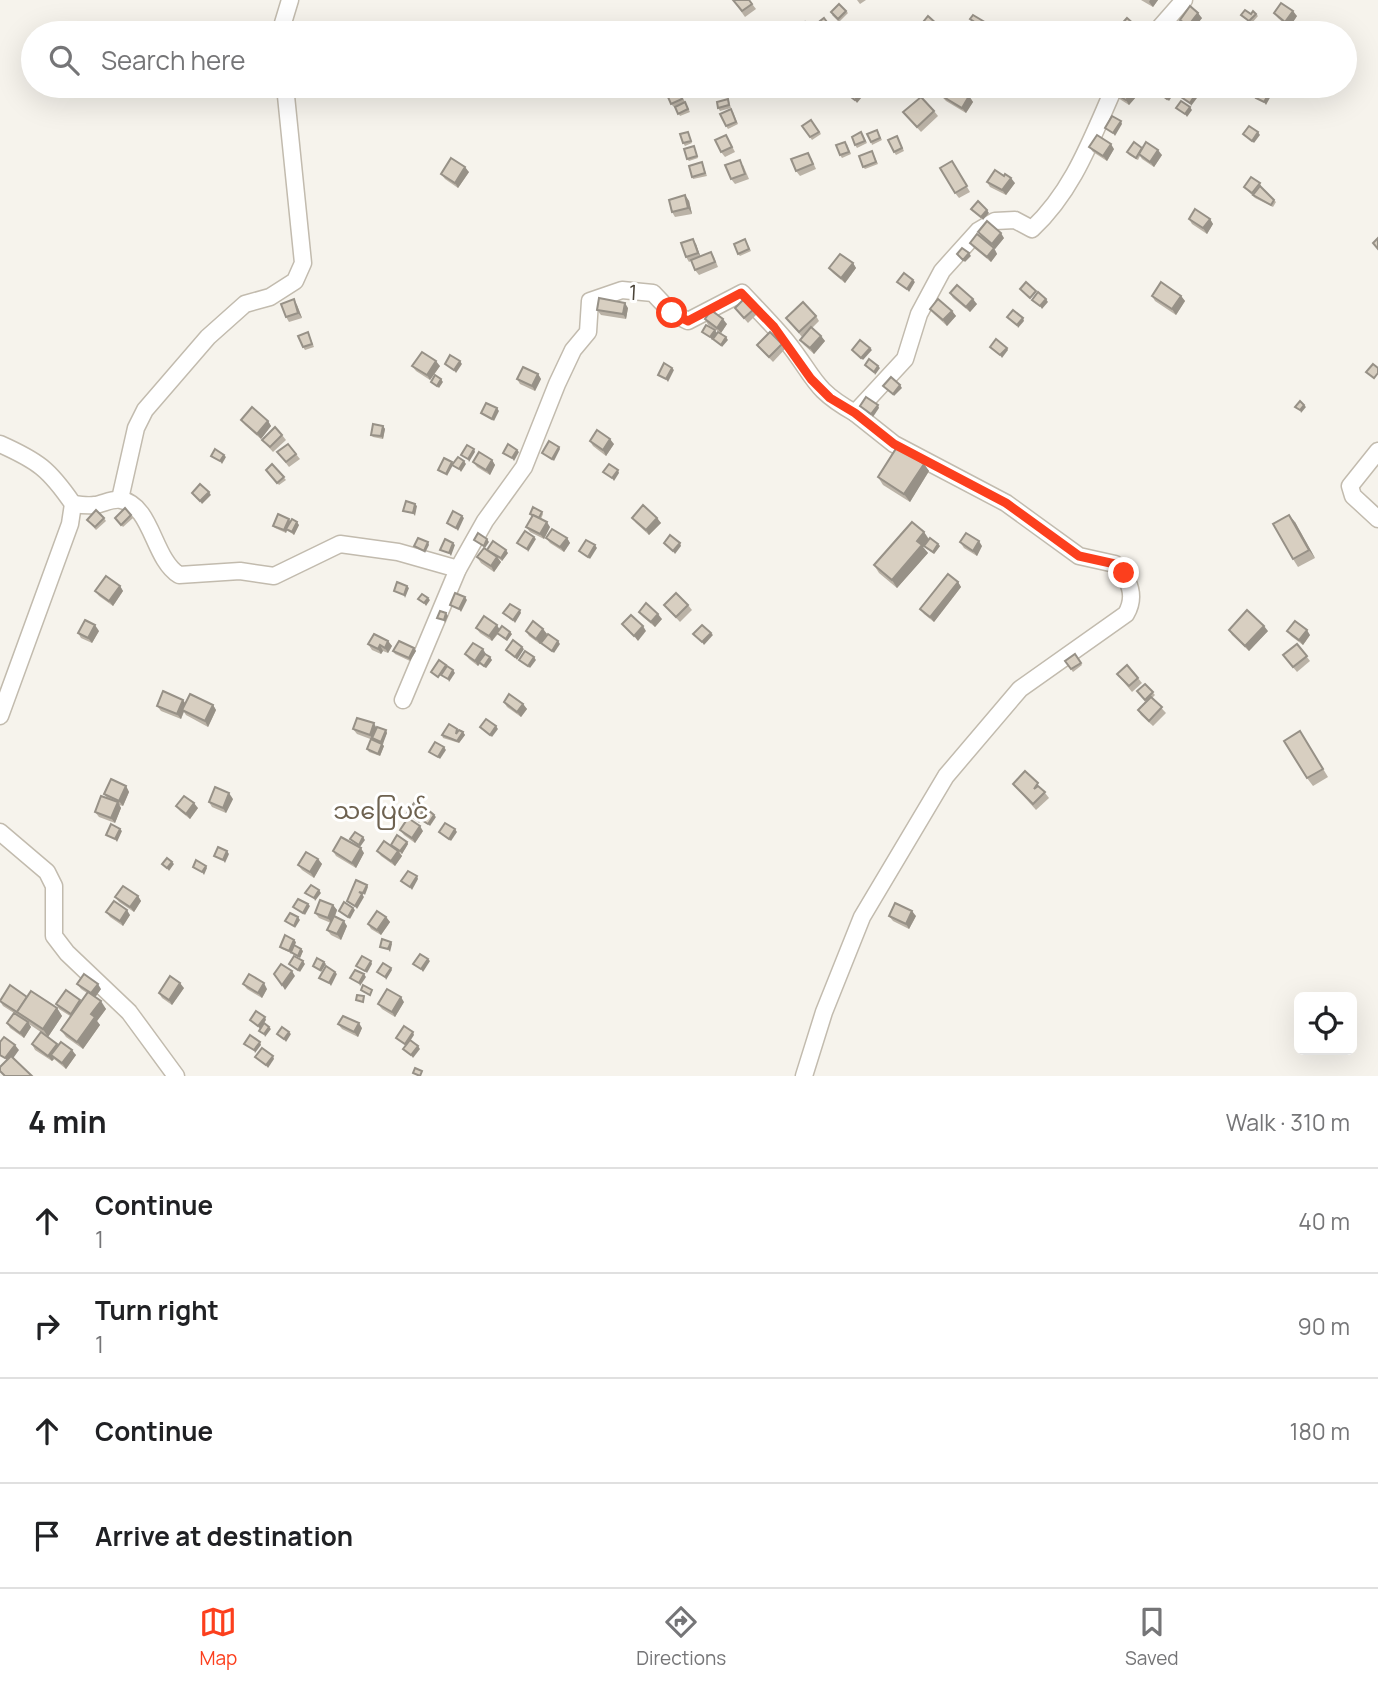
<!DOCTYPE html>
<meta charset="utf-8">
<style>
:root{--surface:#fff;--page:#f2f2f2;--text:#202124;--muted:#757577;--line:#e0e0e0;--accent:#fc3f1d}
body{margin:0;font-family:Manrope,"Noto Sans Myanmar",sans-serif;background:var(--page);color:var(--text)}
.controls{position:absolute;right:21px;bottom:21px;display:grid;overflow:hidden;border-radius:10px;box-shadow:0 7px 28px #0002}
.controls button{width:63px;height:63px;display:grid;place-items:center;padding:0;border:0;border-bottom:2px solid var(--line);background:var(--surface);color:var(--text);font:35px sans-serif}
.stop{position:absolute;width:21px;height:21px;margin:-16px;border:5px solid #fc3f1d;border-radius:50%;background:#fff}
.stop.end{background:#fc3f1d;border-color:#fff;box-shadow:0 2px 7px #0008}
.list{margin:0;padding:0;list-style:none}
h2{display:flex;justify-content:space-between;align-items:center;height:91px;margin:0;padding:0 28px;font-size:30px}
h2 small{font-size:23px;font-weight:400;color:var(--muted)}
.list li{display:grid;grid-template-columns:46px 1fr auto;gap:21px;align-items:center;box-sizing:border-box;height:105px;padding:0 28px;border-top:2px solid var(--line)}
.list b{display:block;font-size:26px;white-space:nowrap}
.list p{margin:0;font-size:23px;white-space:nowrap;color:var(--muted)}
.list em{font-size:23px;font-style:normal;color:var(--muted)}
.icon{flex:none;width:38px;height:38px;fill:none;stroke:currentColor;stroke-width:2;stroke-linecap:round;stroke-linejoin:round}
.map{position:relative;flex:none;width:1378px;height:1076px;overflow:hidden}
.search{position:absolute;background:var(--surface);box-shadow:0 7px 28px #0002;left:21px;right:21px;top:21px;height:77px;display:flex;align-items:center;gap:18px;box-sizing:border-box;padding:0 24px;border-radius:38px;color:var(--muted);font-size:26px}
.sheet{height:511px;background:var(--surface)}
nav{display:flex;justify-content:space-around;align-items:center;box-sizing:border-box;height:98px;border-top:2px solid var(--line);background:var(--surface);font-size:19px;color:var(--muted)}
nav a{display:grid;justify-items:center;gap:4px}
nav .on{color:var(--accent)}
.map>svg:first-child{display:block}
</style>
<div class="map">
<svg width="1378" height="1076" viewBox="0 0 1378 1076">
<rect width="100%" height="100%" fill="#f6f3ec"/>
<g fill="none" stroke-linecap="round" stroke-linejoin="round">
<g stroke="#c2bbae" stroke-width="19">
<g id="minor">
<polyline points="280,33 290,0"/>
<polyline points="1155,33 1184,0"/>
<path d="M 0,444 C 38,461 49,469 73,504 L 70,524 L 0,716"/>
<polyline points="1378,451 1350,486 1353,496 1378,519"/>
<polyline points="120,499 136,428 145,410 208,337 245,304 270,297 295,281 303,263 285,86"/>
<path d="M 73,504 C 80,505 88,506 95,505 C 103,504 113,498 121,500 C 152,505 153,559 179,575 L 240,571 L 274,576 L 340,544 L 398,552 L 458,569"/>
<path d="M 403,700 L 458,569 L 485,521 L 524,467 L 557,384 L 573,350 L 588,332 L 590,301 L 622,290 L 653,293 L 672,313 L 688,321 L 742,293 C 757,309 773,325 787,342 C 815,377 812,389 855,413 L 905,359 L 919,314 L 942,271 L 978,231 L 995,221 L 1015,220 L 1032,229 C 1074,190 1092,137 1115,86"/>
<polyline points="0,832 47,872 54,886 54,936 67,953 129,1012 176,1076"/>
<path d="M 804,1076 L 824,1012 L 862,917 L 946,776 L 1020,689 L 1126,614 C 1137,595 1129,579 1115,564 L 1079,556 L 1006,503 L 894,444 L 855,413"/>
</g>
</g>
<use href="#minor" stroke="#fff" stroke-width="16"/>
</g>
<g fill="#bab2a6">
<polygon points="733,0 749,0 756,9 745,17"/>
<polygon points="857,0 866,0 860,4"/>
<polygon points="1141,0 1158,0 1153,7"/>
<polygon points="846,11 848,13 839,22 832,15"/>
<polygon points="1274,13 1297,16 1289,28 1278,18"/>
<polygon points="1251,14 1256,14 1258,16 1251,24 1241,15"/>
<polygon points="1202,18 1192,31 1183,25 1180,20"/>
<polygon points="677,86 690,112 680,116 676,109 671,104"/>
<polygon points="703,86 706,93 695,98 693,95"/>
<polygon points="932,86 947,87 969,96 973,102 966,113 946,101"/>
<polygon points="1132,92 1136,97 1129,105 1118,98 1114,93"/>
<polygon points="729,101 731,108 720,111 718,108"/>
<polygon points="934,111 938,116 921,132 903,112"/>
<polygon points="733,112 738,124 728,129 726,126"/>
<polygon points="811,120 821,134 812,140 802,126"/>
<polygon points="688,132 692,143 685,146 683,143"/>
<polygon points="878,133 882,140 872,145 871,142"/>
<polygon points="726,135 735,152 725,157 721,152"/>
<polygon points="863,135 867,143 857,148 855,145"/>
<polygon points="897,136 904,151 896,155 894,152"/>
<polygon points="847,144 851,154 842,158 840,155"/>
<polygon points="694,146 698,158 689,161 687,159"/>
<polygon points="1089,147 1114,149 1107,161 1093,152"/>
<polygon points="1143,148 1162,155 1154,167 1142,159 1140,156 1138,160 1129,155 1127,152"/>
<polygon points="872,151 878,164 865,169 863,167"/>
<polygon points="811,158 816,169 800,176 796,171"/>
<polygon points="702,162 707,176 693,179 692,177"/>
<polygon points="743,165 749,179 735,184 731,179"/>
<polygon points="955,166 970,192 959,198 955,193"/>
<polygon points="469,172 458,188 445,179 441,174"/>
<polygon points="987,182 1015,183 1006,195 990,187"/>
<polygon points="1260,183 1261,186 1261,187 1276,202 1273,207 1255,198 1244,187"/>
<polygon points="685,195 689,201 692,214 675,217 672,212"/>
<polygon points="1189,219 1210,219 1213,224 1207,234 1192,224"/>
<polygon points="978,232 1004,238 995,249 981,237"/>
<polygon points="745,239 751,251 740,256 738,254"/>
<polygon points="970,243 994,248 997,254 991,262 974,248"/>
<polygon points="696,244 700,256 711,252 714,257 718,267 699,275 695,270 691,261 689,262 686,257"/>
<polygon points="853,263 856,268 845,283 833,273 829,268"/>
<polygon points="950,293 977,304 970,312 953,298"/>
<polygon points="1152,296 1181,296 1185,301 1176,315 1155,301"/>
<polygon points="297,305 302,318 289,322 286,317"/>
<polygon points="628,308 626,319 601,315 597,310"/>
<polygon points="735,308 754,309 757,314 748,323"/>
<polygon points="930,309 952,311 956,316 947,326 934,314"/>
<polygon points="816,316 819,321 812,328 821,336 825,341 814,354 804,345 800,340 802,337 786,318"/>
<polygon points="705,319 727,324 721,333 708,325"/>
<polygon points="308,332 314,347 305,350 303,347"/>
<polygon points="782,344 785,349 773,362 757,345"/>
<polygon points="412,366 440,366 430,380 416,371"/>
<polygon points="538,374 541,379 535,391 520,384 517,379"/>
<polygon points="241,420 268,421 271,426 261,439 245,425"/>
<polygon points="383,426 385,429 383,439 373,437 371,435"/>
<polygon points="282,435 286,440 273,452 262,440"/>
<polygon points="590,441 614,444 606,456 593,446"/>
<polygon points="277,452 296,454 300,459 289,467"/>
<polygon points="492,460 495,465 490,475 477,467 473,462"/>
<polygon points="272,464 286,480 279,485 266,470"/>
<polygon points="924,464 929,471 910,502 883,485 878,477"/>
<polygon points="125,508 133,518 123,527 115,518"/>
<polygon points="542,512 543,514 541,519 550,527 544,539 530,532 526,527 532,516 530,514"/>
<polygon points="104,518 106,521 96,530 87,520"/>
<polygon points="632,518 657,518 661,523 649,535 636,523"/>
<polygon points="289,519 290,522 299,525 294,535 287,530 286,533 275,528 273,526"/>
<polygon points="1295,522 1315,558 1298,567 1293,559"/>
<polygon points="924,532 929,539 940,546 934,554 926,548 924,546 925,545 923,547 928,553 897,588 879,573 874,565"/>
<polygon points="546,538 567,538 570,543 564,552 550,543"/>
<polygon points="960,542 982,546 977,556 964,548"/>
<polygon points="508,553 502,561 498,558 501,562 494,572 481,563 477,557"/>
<polygon points="958,582 961,587 934,622 924,614 920,609"/>
<polygon points="120,586 123,591 113,606 99,596 95,591"/>
<polygon points="664,605 688,605 692,610 680,622"/>
<polygon points="639,612 662,619 655,627 643,617"/>
<polygon points="476,628 500,629 512,634 507,641 498,634 492,641 480,633"/>
<polygon points="543,629 547,634 540,644 529,636 526,631"/>
<polygon points="1229,630 1268,631 1249,651 1232,635"/>
<polygon points="99,631 92,643 81,638 78,633"/>
<polygon points="1287,631 1310,635 1303,645 1291,636"/>
<polygon points="388,641 392,646 388,653 383,651 381,654 372,650 368,644"/>
<polygon points="1297,644 1310,661 1297,672 1283,655"/>
<polygon points="414,648 416,651 410,661 395,654 393,651"/>
<polygon points="465,654 486,655 492,660 486,668 480,664 478,666 469,659"/>
<polygon points="1075,654 1082,665 1073,672 1065,661"/>
<polygon points="1117,674 1138,678 1142,683 1132,692"/>
<polygon points="1145,684 1155,695 1152,698 1166,713 1153,726 1141,715 1138,710 1146,701 1137,691"/>
<polygon points="183,700 186,704 213,705 216,710 208,727 186,715 184,712 181,719 161,711 157,706"/>
<polygon points="504,702 523,704 527,709 521,717 507,707"/>
<polygon points="377,727 387,733 382,744 384,746 380,756 369,752 367,749 373,740 357,734 353,729"/>
<polygon points="458,730 463,732 465,735 459,743 443,738 442,735"/>
<polygon points="1305,739 1328,777 1313,786 1307,778"/>
<polygon points="1013,784 1042,789 1049,798 1036,810"/>
<polygon points="126,786 129,792 123,806 119,805 121,808 115,823 99,817 95,812 107,798 104,794"/>
<polygon points="233,799 226,813 212,807 209,802"/>
<polygon points="176,806 198,808 190,819 180,811"/>
<polygon points="400,830 423,831 415,843 404,835"/>
<polygon points="407,842 408,844 402,854 399,851 402,856 395,866 381,856 377,851"/>
<polygon points="333,851 364,853 356,868 336,856"/>
<polygon points="318,859 322,864 314,878 302,870 298,865"/>
<polygon points="138,896 141,901 134,912 119,902 115,897"/>
<polygon points="333,905 337,910 335,916 347,926 341,940 331,935 327,930 331,923 319,918 315,913"/>
<polygon points="106,912 130,915 123,926 110,917"/>
<polygon points="889,916 916,916 909,929 893,921"/>
<polygon points="386,917 390,922 381,935 371,929 368,924"/>
<polygon points="296,942 295,945 303,951 300,958 291,953 282,949 280,947"/>
<polygon points="77,984 101,989 95,997 106,1009 97,1021 100,1025 83,1049 66,1037 61,1030 70,1016 59,1009 56,1004 81,1002 87,993 81,989"/>
<polygon points="243,984 267,989 262,998 247,989"/>
<polygon points="184,988 172,1005 162,998 159,993"/>
<polygon points="27,997 57,1008 62,1016 48,1037 29,1024 31,1027 24,1038 10,1028 7,1023 14,1013 3,1006 0,1001"/>
<polygon points="404,1002 395,1017 382,1009 378,1004"/>
<polygon points="338,1024 362,1028 358,1037 342,1029"/>
<polygon points="32,1044 58,1046 76,1055 66,1069 54,1059 52,1061 35,1050"/>
</g>
<g fill="#979187">
<polygon points="1150,0 1158,0 1153,7 1149,2"/>
<polygon points="1293,11 1297,16 1289,28 1285,22"/>
<polygon points="1198,13 1202,18 1192,31 1188,26"/>
<polygon points="988,24 991,29 988,33 981,33"/>
<polygon points="938,25 941,30 938,33 930,33"/>
<polygon points="1135,25 1137,28 1132,33 1128,33"/>
<polygon points="1334,86 1337,86 1333,92 1332,90"/>
<polygon points="1173,90 1175,92 1169,101 1167,99"/>
<polygon points="1132,92 1136,97 1129,105 1126,100"/>
<polygon points="1270,92 1272,94 1266,105 1264,102"/>
<polygon points="860,94 862,97 857,103 855,100"/>
<polygon points="1195,95 1197,98 1191,106 1190,103"/>
<polygon points="969,96 973,102 966,113 962,108"/>
<polygon points="1190,107 1192,110 1187,117 1185,114"/>
<polygon points="1121,121 1122,124 1115,136 1113,133"/>
<polygon points="1258,132 1260,135 1254,143 1252,141"/>
<polygon points="1111,144 1114,149 1107,161 1103,156"/>
<polygon points="1158,150 1162,155 1154,167 1150,162"/>
<polygon points="465,167 469,172 458,188 455,183"/>
<polygon points="1011,178 1015,183 1006,195 1002,190"/>
<polygon points="685,195 689,201 692,214 688,208"/>
<polygon points="987,210 989,213 983,220 981,217"/>
<polygon points="1210,219 1213,224 1207,234 1203,228"/>
<polygon points="1001,233 1004,238 995,249 992,244"/>
<polygon points="693,239 696,244 701,258 698,253"/>
<polygon points="994,248 997,254 991,262 987,257"/>
<polygon points="969,253 971,256 965,262 963,260"/>
<polygon points="853,263 856,268 845,283 841,278"/>
<polygon points="913,280 915,282 909,292 907,289"/>
<polygon points="1181,296 1185,301 1176,315 1172,309"/>
<polygon points="294,299 297,305 302,318 298,313"/>
<polygon points="973,299 977,304 970,312 966,307"/>
<polygon points="1046,299 1048,302 1042,309 1040,306"/>
<polygon points="625,303 628,308 626,319 623,314"/>
<polygon points="952,311 956,316 947,326 943,320"/>
<polygon points="1023,318 1024,321 1018,328 1017,325"/>
<polygon points="723,319 727,324 721,333 717,328"/>
<polygon points="715,330 717,333 712,340 710,337"/>
<polygon points="821,336 825,341 814,354 810,348"/>
<polygon points="726,337 728,340 722,347 721,345"/>
<polygon points="870,348 872,350 863,360 861,358"/>
<polygon points="1007,348 1008,350 1002,358 1000,355"/>
<polygon points="436,361 440,366 430,380 427,375"/>
<polygon points="460,361 462,364 456,373 454,370"/>
<polygon points="878,366 880,368 875,375 874,372"/>
<polygon points="672,368 674,370 668,382 666,379"/>
<polygon points="538,374 541,379 535,391 532,386"/>
<polygon points="441,379 443,382 439,388 437,386"/>
<polygon points="900,385 902,388 894,396 893,394"/>
<polygon points="878,405 879,408 873,417 871,414"/>
<polygon points="1304,405 1306,407 1301,413 1300,410"/>
<polygon points="497,408 499,411 494,421 492,419"/>
<polygon points="268,421 271,426 261,439 257,434"/>
<polygon points="383,426 385,429 383,439 381,436"/>
<polygon points="610,439 614,444 606,456 603,450"/>
<polygon points="559,447 560,449 554,461 552,459"/>
<polygon points="474,449 475,452 469,462 468,459"/>
<polygon points="517,450 519,452 514,461 512,458"/>
<polygon points="224,455 226,457 222,464 220,461"/>
<polygon points="492,460 495,465 490,475 486,470"/>
<polygon points="464,461 466,464 461,472 459,469"/>
<polygon points="452,462 453,465 447,476 446,474"/>
<polygon points="924,464 929,471 910,502 904,494"/>
<polygon points="618,470 619,473 614,481 612,478"/>
<polygon points="209,492 211,495 202,504 200,501"/>
<polygon points="415,504 417,506 415,516 413,513"/>
<polygon points="1289,515 1295,522 1315,558 1309,550"/>
<polygon points="462,516 464,518 458,531 456,528"/>
<polygon points="657,518 661,523 649,535 646,530"/>
<polygon points="289,519 290,522 286,533 284,530"/>
<polygon points="297,522 299,525 294,535 292,532"/>
<polygon points="547,522 550,527 544,539 540,534"/>
<polygon points="924,532 929,540 923,547 928,553 897,588 892,580 917,541"/>
<polygon points="534,537 536,539 528,552 527,549"/>
<polygon points="567,538 570,543 564,552 560,547"/>
<polygon points="487,539 489,542 485,548 484,546"/>
<polygon points="979,541 982,546 977,556 973,551"/>
<polygon points="428,542 429,545 425,553 424,551"/>
<polygon points="453,543 455,545 451,556 449,553"/>
<polygon points="680,543 681,546 675,554 673,551"/>
<polygon points="938,544 940,546 934,554 933,552"/>
<polygon points="595,545 597,548 590,559 588,557"/>
<polygon points="506,550 508,553 502,561 501,558"/>
<polygon points="497,557 501,562 494,572 491,566"/>
<polygon points="958,582 961,587 934,622 930,617"/>
<polygon points="120,586 123,591 113,606 109,601"/>
<polygon points="407,586 409,588 405,598 404,595"/>
<polygon points="465,597 467,600 461,612 459,609"/>
<polygon points="428,598 430,600 426,606 424,603"/>
<polygon points="520,610 521,613 515,623 513,620"/>
<polygon points="446,613 448,616 445,623 444,620"/>
<polygon points="658,614 662,619 655,627 651,622"/>
<polygon points="95,625 99,631 92,643 88,638"/>
<polygon points="497,625 500,630 492,641 489,636"/>
<polygon points="643,626 646,631 638,641 634,636"/>
<polygon points="1264,626 1268,631 1249,651 1245,646"/>
<polygon points="543,629 547,634 540,644 536,639"/>
<polygon points="1307,630 1310,635 1303,645 1299,640"/>
<polygon points="510,632 512,634 507,641 506,639"/>
<polygon points="711,633 713,635 704,645 702,642"/>
<polygon points="388,641 392,646 388,653 385,648"/>
<polygon points="558,641 560,644 554,653 552,651"/>
<polygon points="380,645 383,651 381,654 378,649"/>
<polygon points="522,647 524,649 517,660 515,657"/>
<polygon points="414,648 416,651 410,661 409,658"/>
<polygon points="483,649 486,654 478,666 475,661"/>
<polygon points="490,657 492,660 486,668 484,666"/>
<polygon points="534,657 536,660 530,668 528,666"/>
<polygon points="453,670 455,673 449,682 448,679"/>
<polygon points="183,700 186,705 181,719 177,714"/>
<polygon points="523,704 527,709 521,717 517,712"/>
<polygon points="213,705 216,710 208,727 205,721"/>
<polygon points="374,723 377,729 372,738 373,740 370,735"/>
<polygon points="496,726 498,729 492,737 490,735"/>
<polygon points="386,730 387,733 383,744 381,742"/>
<polygon points="463,732 465,735 459,743 457,741"/>
<polygon points="382,744 384,746 380,756 378,754"/>
<polygon points="444,747 446,750 440,759 438,757"/>
<polygon points="126,786 129,792 123,806 119,801"/>
<polygon points="229,793 233,799 226,813 223,808"/>
<polygon points="118,802 121,808 115,823 111,818"/>
<polygon points="194,803 198,808 190,819 186,814"/>
<polygon points="424,809 426,812 419,823 417,820"/>
<polygon points="434,815 436,817 430,826 428,824"/>
<polygon points="420,826 423,831 415,843 412,838"/>
<polygon points="120,829 122,831 117,842 115,839"/>
<polygon points="455,829 457,832 451,841 449,839"/>
<polygon points="363,837 365,840 360,847 359,845"/>
<polygon points="407,842 408,844 402,854 400,851"/>
<polygon points="361,848 364,853 356,868 352,863"/>
<polygon points="227,851 229,854 225,863 223,860"/>
<polygon points="398,851 402,856 395,866 391,861"/>
<polygon points="318,859 322,864 314,878 310,872"/>
<polygon points="172,862 174,864 169,871 167,868"/>
<polygon points="206,866 207,868 204,875 202,872"/>
<polygon points="417,876 418,879 412,890 410,887"/>
<polygon points="367,885 368,887 365,895 363,893"/>
<polygon points="319,890 321,893 315,901 314,898"/>
<polygon points="362,894 364,897 357,909 355,906"/>
<polygon points="138,896 141,901 134,912 130,907"/>
<polygon points="308,904 310,906 305,915 303,913"/>
<polygon points="333,905 337,910 332,924 328,918"/>
<polygon points="353,908 355,910 350,919 348,917"/>
<polygon points="127,910 130,915 123,926 120,921"/>
<polygon points="912,911 916,916 909,929 906,924"/>
<polygon points="298,917 300,920 295,928 294,926"/>
<polygon points="386,917 390,922 381,935 377,930"/>
<polygon points="344,921 347,926 341,940 337,934"/>
<polygon points="294,940 296,942 291,954 289,951"/>
<polygon points="391,942 392,944 390,952 388,949"/>
<polygon points="301,949 303,951 300,958 298,956"/>
<polygon points="428,959 430,961 423,972 421,969"/>
<polygon points="303,961 305,964 300,972 298,970"/>
<polygon points="371,961 372,964 367,973 365,971"/>
<polygon points="324,962 326,964 321,972 320,970"/>
<polygon points="391,968 392,970 386,980 385,977"/>
<polygon points="292,971 295,976 285,990 282,985"/>
<polygon points="335,972 337,974 331,986 329,983"/>
<polygon points="364,974 366,977 360,986 359,983"/>
<polygon points="180,983 184,988 172,1005 169,1000"/>
<polygon points="264,983 267,989 262,998 258,993"/>
<polygon points="98,984 101,989 94,999 91,993"/>
<polygon points="401,997 404,1002 395,1017 392,1012"/>
<polygon points="101,1001 106,1009 97,1021 100,1025 83,1049 77,1042 91,1014"/>
<polygon points="57,1008 62,1016 48,1037 43,1029"/>
<polygon points="265,1017 266,1020 260,1029 258,1026"/>
<polygon points="28,1022 31,1027 24,1038 20,1033"/>
<polygon points="359,1023 362,1028 358,1037 354,1032"/>
<polygon points="269,1027 271,1029 265,1037 264,1034"/>
<polygon points="289,1032 291,1034 286,1042 284,1039"/>
<polygon points="413,1032 414,1035 407,1046 405,1044"/>
<polygon points="260,1042 261,1045 255,1053 254,1050"/>
<polygon points="57,1044 61,1049 51,1055 54,1059 52,1061 48,1056"/>
<polygon points="15,1045 19,1050 9,1064 5,1058"/>
<polygon points="418,1046 420,1049 413,1058 411,1055"/>
<polygon points="72,1050 76,1055 66,1069 62,1063"/>
<polygon points="273,1056 274,1059 268,1068 266,1065"/>
</g>
<g fill="#d8cfc1" stroke="#979187" stroke-width="2">
<polygon points="733,0 749,0 752,4 742,11"/>
<polygon points="1281,3 1293,11 1285,22 1274,13"/>
<polygon points="839,4 846,11 838,19 831,12"/>
<polygon points="1190,6 1198,13 1188,26 1180,20"/>
<polygon points="1245,10 1251,14 1253,11 1256,14 1249,21 1241,15"/>
<polygon points="973,15 988,24 981,33 979,33 972,28 976,23 970,19"/>
<polygon points="928,16 938,25 930,33 928,33 920,26"/>
<polygon points="824,18 830,26 826,29 820,21"/>
<polygon points="1127,18 1135,25 1128,33 1124,33 1118,28"/>
<polygon points="805,22 813,33 798,33 795,29"/>
<polygon points="1177,24 1185,31 1183,33 1169,33"/>
<polygon points="783,25 789,33 775,33 774,31"/>
<polygon points="677,86 682,99 671,104 665,90"/>
<polygon points="689,86 702,86 704,90 693,95"/>
<polygon points="932,86 946,86 948,88 941,94"/>
<polygon points="948,86 952,86 969,96 962,108 942,96"/>
<polygon points="1119,86 1125,86 1132,92 1126,100 1114,93"/>
<polygon points="1163,86 1168,86 1173,90 1167,99 1158,92"/>
<polygon points="851,87 860,94 855,100 846,93"/>
<polygon points="1183,87 1195,95 1190,103 1178,95"/>
<polygon points="1262,87 1270,92 1264,102 1256,98"/>
<polygon points="921,97 934,111 917,127 903,112"/>
<polygon points="728,99 729,105 718,108 717,102"/>
<polygon points="1181,101 1190,107 1185,114 1176,108"/>
<polygon points="685,102 688,109 678,114 675,107"/>
<polygon points="731,109 736,122 726,126 720,114"/>
<polygon points="1112,116 1121,121 1113,133 1105,128"/>
<polygon points="811,120 819,132 810,137 802,126"/>
<polygon points="1249,126 1258,132 1252,141 1243,134"/>
<polygon points="877,130 880,138 871,142 867,134"/>
<polygon points="688,132 691,141 683,143 680,134"/>
<polygon points="861,132 865,141 855,145 852,137"/>
<polygon points="726,135 732,147 721,152 715,140"/>
<polygon points="1097,135 1111,144 1103,156 1089,147"/>
<polygon points="897,136 902,148 894,152 888,140"/>
<polygon points="845,142 849,152 840,155 836,145"/>
<polygon points="1134,142 1142,148 1136,158 1127,152"/>
<polygon points="1146,142 1158,150 1150,162 1139,154"/>
<polygon points="694,146 697,156 687,159 684,149"/>
<polygon points="872,151 876,162 863,167 859,156"/>
<polygon points="808,153 813,164 796,171 791,159"/>
<polygon points="451,158 465,167 455,183 441,174"/>
<polygon points="740,160 745,174 731,179 725,165"/>
<polygon points="952,161 967,186 955,193 940,168"/>
<polygon points="702,162 705,173 692,177 689,166"/>
<polygon points="995,170 1004,176 1005,174 1011,178 1002,190 987,182"/>
<polygon points="1251,177 1260,183 1252,193 1244,187"/>
<polygon points="1260,186 1274,200 1271,205 1253,195"/>
<polygon points="685,195 688,208 672,212 669,200"/>
<polygon points="978,201 987,210 981,217 971,209"/>
<polygon points="1195,209 1210,219 1203,228 1189,219"/>
<polygon points="987,221 1001,233 992,244 978,232"/>
<polygon points="977,234 994,248 987,257 970,243"/>
<polygon points="1378,238 1378,249 1373,243"/>
<polygon points="693,239 698,253 686,257 681,243"/>
<polygon points="745,239 749,249 738,254 734,244"/>
<polygon points="962,248 969,253 963,260 957,254"/>
<polygon points="711,252 715,262 695,270 691,260"/>
<polygon points="840,254 853,263 841,278 829,268"/>
<polygon points="904,273 913,280 907,289 897,282"/>
<polygon points="1026,282 1036,291 1030,298 1020,289"/>
<polygon points="1161,282 1181,296 1172,309 1152,296"/>
<polygon points="957,285 973,299 966,307 950,293"/>
<polygon points="1038,292 1046,299 1040,306 1032,300"/>
<polygon points="599,298 625,303 623,314 597,310"/>
<polygon points="294,299 298,313 286,317 281,304"/>
<polygon points="744,299 754,309 744,318 735,308"/>
<polygon points="938,299 952,311 943,320 930,309"/>
<polygon points="803,302 816,316 799,332 786,318"/>
<polygon points="711,310 723,319 717,328 705,319"/>
<polygon points="1013,310 1023,318 1017,325 1007,317"/>
<polygon points="706,325 715,330 710,337 702,332"/>
<polygon points="811,327 821,336 810,348 800,340"/>
<polygon points="308,332 312,344 303,347 298,336"/>
<polygon points="718,332 726,337 721,345 713,339"/>
<polygon points="770,332 782,344 769,357 757,345"/>
<polygon points="996,339 1007,348 1000,355 990,347"/>
<polygon points="860,340 870,348 861,358 852,350"/>
<polygon points="422,352 436,361 427,375 412,366"/>
<polygon points="450,355 460,361 454,370 445,364"/>
<polygon points="869,359 878,366 874,372 865,365"/>
<polygon points="664,363 672,368 666,379 658,375"/>
<polygon points="1373,364 1378,368 1378,373 1374,378 1366,372"/>
<polygon points="523,367 538,374 532,386 517,379"/>
<polygon points="435,375 441,379 437,386 431,382"/>
<polygon points="891,377 900,385 893,394 883,386"/>
<polygon points="866,397 878,405 871,414 860,406"/>
<polygon points="1300,401 1304,405 1300,410 1295,407"/>
<polygon points="486,403 497,408 492,419 481,413"/>
<polygon points="252,407 268,421 257,434 241,420"/>
<polygon points="373,424 383,426 381,436 371,435"/>
<polygon points="275,427 282,435 270,447 262,440"/>
<polygon points="597,430 610,439 603,450 590,441"/>
<polygon points="549,441 559,447 552,459 542,453"/>
<polygon points="288,444 296,454 286,462 277,452"/>
<polygon points="508,444 517,450 512,458 503,453"/>
<polygon points="467,445 474,449 468,459 461,455"/>
<polygon points="897,447 924,464 904,494 878,477"/>
<polygon points="215,449 224,455 220,461 211,456"/>
<polygon points="479,452 492,460 486,470 473,462"/>
<polygon points="458,457 464,461 459,469 452,465"/>
<polygon points="444,458 452,462 446,474 438,470"/>
<polygon points="272,464 284,477 277,483 266,470"/>
<polygon points="609,464 618,470 612,478 603,472"/>
<polygon points="200,484 209,492 200,501 192,493"/>
<polygon points="406,501 415,504 413,513 403,511"/>
<polygon points="643,505 657,518 646,530 632,518"/>
<polygon points="533,507 542,512 539,518 530,514"/>
<polygon points="125,508 131,515 121,525 115,518"/>
<polygon points="96,510 104,518 95,527 87,520"/>
<polygon points="453,511 462,516 456,528 447,523"/>
<polygon points="278,514 289,519 284,530 273,526"/>
<polygon points="533,515 547,522 540,534 526,527"/>
<polygon points="1289,515 1309,550 1293,559 1273,524"/>
<polygon points="292,519 297,522 292,532 286,529"/>
<polygon points="912,522 924,532 917,541 922,545 892,580 874,565"/>
<polygon points="552,529 567,538 560,547 546,538"/>
<polygon points="525,531 534,537 527,549 517,543"/>
<polygon points="478,533 487,539 484,546 474,540"/>
<polygon points="966,533 979,541 973,551 960,542"/>
<polygon points="670,535 680,543 673,551 664,543"/>
<polygon points="418,538 428,542 424,551 414,546"/>
<polygon points="930,538 938,544 933,552 924,546"/>
<polygon points="445,539 453,543 449,553 440,550"/>
<polygon points="586,540 595,545 588,557 579,551"/>
<polygon points="493,541 506,550 501,558 487,550"/>
<polygon points="484,548 497,557 491,566 477,557"/>
<polygon points="948,574 958,582 930,617 920,609"/>
<polygon points="106,576 120,586 109,601 95,591"/>
<polygon points="397,582 407,586 404,595 394,591"/>
<polygon points="455,593 465,597 459,609 450,605"/>
<polygon points="676,593 688,605 676,617 664,605"/>
<polygon points="422,594 428,598 424,603 418,599"/>
<polygon points="646,603 658,614 651,622 639,612"/>
<polygon points="510,604 520,610 513,620 503,613"/>
<polygon points="1247,610 1264,626 1245,646 1229,630"/>
<polygon points="440,611 446,613 444,620 437,618"/>
<polygon points="631,615 643,626 634,636 622,624"/>
<polygon points="484,616 497,625 489,636 476,628"/>
<polygon points="85,620 95,625 88,638 78,633"/>
<polygon points="533,621 543,629 536,639 526,631"/>
<polygon points="1295,621 1307,630 1299,640 1287,631"/>
<polygon points="702,625 711,633 702,642 693,634"/>
<polygon points="502,626 510,632 506,639 497,633"/>
<polygon points="374,634 388,641 385,648 380,645 378,649 368,644"/>
<polygon points="548,634 558,641 552,651 541,643"/>
<polygon points="513,640 522,647 515,657 506,650"/>
<polygon points="399,641 414,648 409,658 393,651"/>
<polygon points="473,643 483,649 475,661 465,654"/>
<polygon points="1297,644 1307,656 1293,667 1283,655"/>
<polygon points="525,651 534,657 528,666 519,660"/>
<polygon points="485,654 490,657 484,666 479,662"/>
<polygon points="1075,654 1081,663 1071,669 1065,661"/>
<polygon points="439,660 446,665 438,677 431,672"/>
<polygon points="1127,665 1138,678 1129,686 1117,674"/>
<polygon points="447,666 453,670 448,679 441,675"/>
<polygon points="1145,684 1153,692 1145,700 1137,691"/>
<polygon points="163,691 183,700 177,714 157,706"/>
<polygon points="190,694 213,705 205,721 182,710"/>
<polygon points="509,694 523,704 517,712 504,702"/>
<polygon points="1151,697 1162,707 1149,721 1138,710"/>
<polygon points="357,718 374,723 370,735 353,729"/>
<polygon points="486,719 496,726 490,735 480,727"/>
<polygon points="449,724 457,729 456,734 459,730 463,732 457,741 442,735"/>
<polygon points="377,727 386,730 381,742 372,738"/>
<polygon points="1300,731 1323,769 1307,778 1284,741"/>
<polygon points="371,739 382,744 378,754 367,749"/>
<polygon points="435,742 444,747 438,757 429,752"/>
<polygon points="1025,771 1038,783 1034,789 1038,786 1045,792 1033,804 1013,784"/>
<polygon points="111,779 126,786 119,801 104,794"/>
<polygon points="215,787 229,793 223,808 209,802"/>
<polygon points="101,796 118,802 111,818 95,812"/>
<polygon points="184,796 194,803 186,814 176,806"/>
<polygon points="414,803 424,809 417,820 407,813"/>
<polygon points="427,809 434,815 428,824 420,819"/>
<polygon points="408,818 420,826 412,838 400,830"/>
<polygon points="445,823 455,829 449,839 439,832"/>
<polygon points="111,824 120,829 115,839 106,835"/>
<polygon points="355,832 363,837 359,845 350,839"/>
<polygon points="397,835 407,842 400,851 391,845"/>
<polygon points="341,837 361,848 352,863 333,851"/>
<polygon points="384,841 398,851 391,861 377,851"/>
<polygon points="218,847 227,851 223,860 214,856"/>
<polygon points="306,852 318,859 310,872 298,865"/>
<polygon points="167,858 172,862 167,868 162,864"/>
<polygon points="196,860 206,866 202,872 193,867"/>
<polygon points="408,871 417,876 410,887 401,881"/>
<polygon points="356,880 367,885 363,893 359,892 362,894 355,906 347,901"/>
<polygon points="311,885 319,890 314,898 305,893"/>
<polygon points="123,886 138,896 130,907 115,897"/>
<polygon points="298,899 308,904 303,913 293,907"/>
<polygon points="320,900 333,905 328,918 315,913"/>
<polygon points="114,901 127,910 120,921 106,912"/>
<polygon points="344,902 353,908 348,917 339,911"/>
<polygon points="895,903 912,911 906,924 889,916"/>
<polygon points="377,911 386,917 377,930 368,924"/>
<polygon points="290,913 298,917 294,926 285,921"/>
<polygon points="334,916 344,921 337,934 327,930"/>
<polygon points="285,935 294,940 289,951 280,947"/>
<polygon points="382,939 391,942 388,949 380,947"/>
<polygon points="294,945 301,949 298,956 291,952"/>
<polygon points="420,954 428,959 421,969 413,964"/>
<polygon points="294,956 303,961 298,970 289,964"/>
<polygon points="362,956 371,961 365,971 356,966"/>
<polygon points="317,958 324,962 320,970 313,966"/>
<polygon points="383,963 391,968 385,977 377,972"/>
<polygon points="281,964 292,971 282,985 274,974"/>
<polygon points="326,966 335,972 329,983 319,978"/>
<polygon points="355,970 364,974 359,983 350,978"/>
<polygon points="84,974 98,984 91,993 77,984"/>
<polygon points="249,974 264,983 258,993 243,984"/>
<polygon points="170,976 180,983 169,1000 159,993"/>
<polygon points="10,985 27,997 17,1012 0,1001"/>
<polygon points="363,985 372,990 370,995 361,990"/>
<polygon points="387,989 401,997 392,1012 378,1004"/>
<polygon points="66,990 80,1000 71,1014 56,1004"/>
<polygon points="31,991 57,1008 43,1029 17,1012"/>
<polygon points="88,992 101,1001 91,1014 95,1017 77,1042 61,1030"/>
<polygon points="357,995 364,996 363,1002 356,1000"/>
<polygon points="256,1011 265,1017 258,1026 250,1020"/>
<polygon points="14,1013 28,1022 20,1033 7,1023"/>
<polygon points="343,1016 359,1023 354,1032 338,1024"/>
<polygon points="264,1023 269,1027 264,1034 259,1031"/>
<polygon points="404,1026 413,1032 405,1044 396,1038"/>
<polygon points="282,1027 289,1032 284,1039 277,1034"/>
<polygon points="41,1032 57,1044 48,1056 32,1044"/>
<polygon points="250,1035 260,1042 254,1050 244,1044"/>
<polygon points="4,1037 15,1045 5,1058 0,1055 0,1042"/>
<polygon points="410,1040 418,1046 411,1055 403,1049"/>
<polygon points="61,1042 72,1050 62,1063 51,1055"/>
<polygon points="262,1048 273,1056 266,1065 255,1057"/>
<polygon points="11,1056 32,1076 5,1076 0,1071 0,1067"/>
<polygon points="415,1068 422,1071 420,1076 413,1073"/>
</g>
<g fill="none" stroke-linecap="round" stroke-linejoin="round">
<polyline stroke="#fc3f1d" stroke-width="9" points="672,313 688,321 741,293 774,327 811,379 830,398 855,413 894,444 1006,503 1079,556 1115,564 1124,573"/>
</g>
<g text-anchor="middle" dominant-baseline="central" stroke-width="6" stroke-linejoin="round" paint-order="stroke">
<g font-size="21" fill="#4b4439" stroke="#fff">
<text transform="translate(633 292) rotate(3)">1</text>
</g>
<g font-size="24" fill="#6e6250" stroke="#fff">
<text x="381" y="809">သပြေပင်</text>
</g>
</g>
</svg>
<div class="controls">
<button><svg class="icon" aria-label="locate" viewBox="0 0 24 24"><circle cx="12" cy="12" r="6"/><path d="M12 2v4M12 18v4M2 12h4M18 12h4"/></svg></button>
</div>
<div class="stop" style="left:672px;top:313px"></div>
<div class="stop end" style="left:1124px;top:573px"></div>
<div class="search"><svg class="icon" aria-label="search" viewBox="0 0 24 24"><circle cx="10" cy="10" r="6"/><path d="M15 15l6 6"/></svg>Search here</div>
</div>
<section class="sheet">
<h2>4 min<small>Walk · 310 m</small></h2>
<ul class="list">
<li><svg class="icon" aria-label="ahead" viewBox="0 0 24 24"><path d="M12 20V5M6 11l6-6 6 6"/></svg><div><b>Continue</b><p>1</p></div><em>40 m</em></li>
<li><svg class="icon" aria-label="right" viewBox="0 0 24 24"><path d="M7 20v-9h11M14 6l5 5-5 5"/></svg><div><b>Turn right</b><p>1</p></div><em>90 m</em></li>
<li><svg class="icon" aria-label="ahead" viewBox="0 0 24 24"><path d="M12 20V5M6 11l6-6 6 6"/></svg><div><b>Continue</b></div><em>180 m</em></li>
<li><svg class="icon" aria-label="arrive" viewBox="0 0 24 24"><path d="M6 21V4h12l-3 4 3 4H6"/></svg><div><b>Arrive at destination</b></div></li>
</ul>
</section>
<nav>
<a class="on"><svg class="icon" aria-label="map" viewBox="0 0 24 24"><path d="M3 6l6-2 6 2 6-2v14l-6 2-6-2-6 2zM9 4v14M15 6v14"/></svg>Map</a>
<a><svg class="icon" aria-label="directions" viewBox="0 0 24 24"><path d="M12 3l9 9-9 9-9-9zM9 14v-3h6M13 9l2 2-2 2"/></svg>Directions</a>
<a><svg class="icon" aria-label="saved" viewBox="0 0 24 24"><path d="M7 4h10v16l-5-4-5 4z"/></svg>Saved</a>
</nav>
